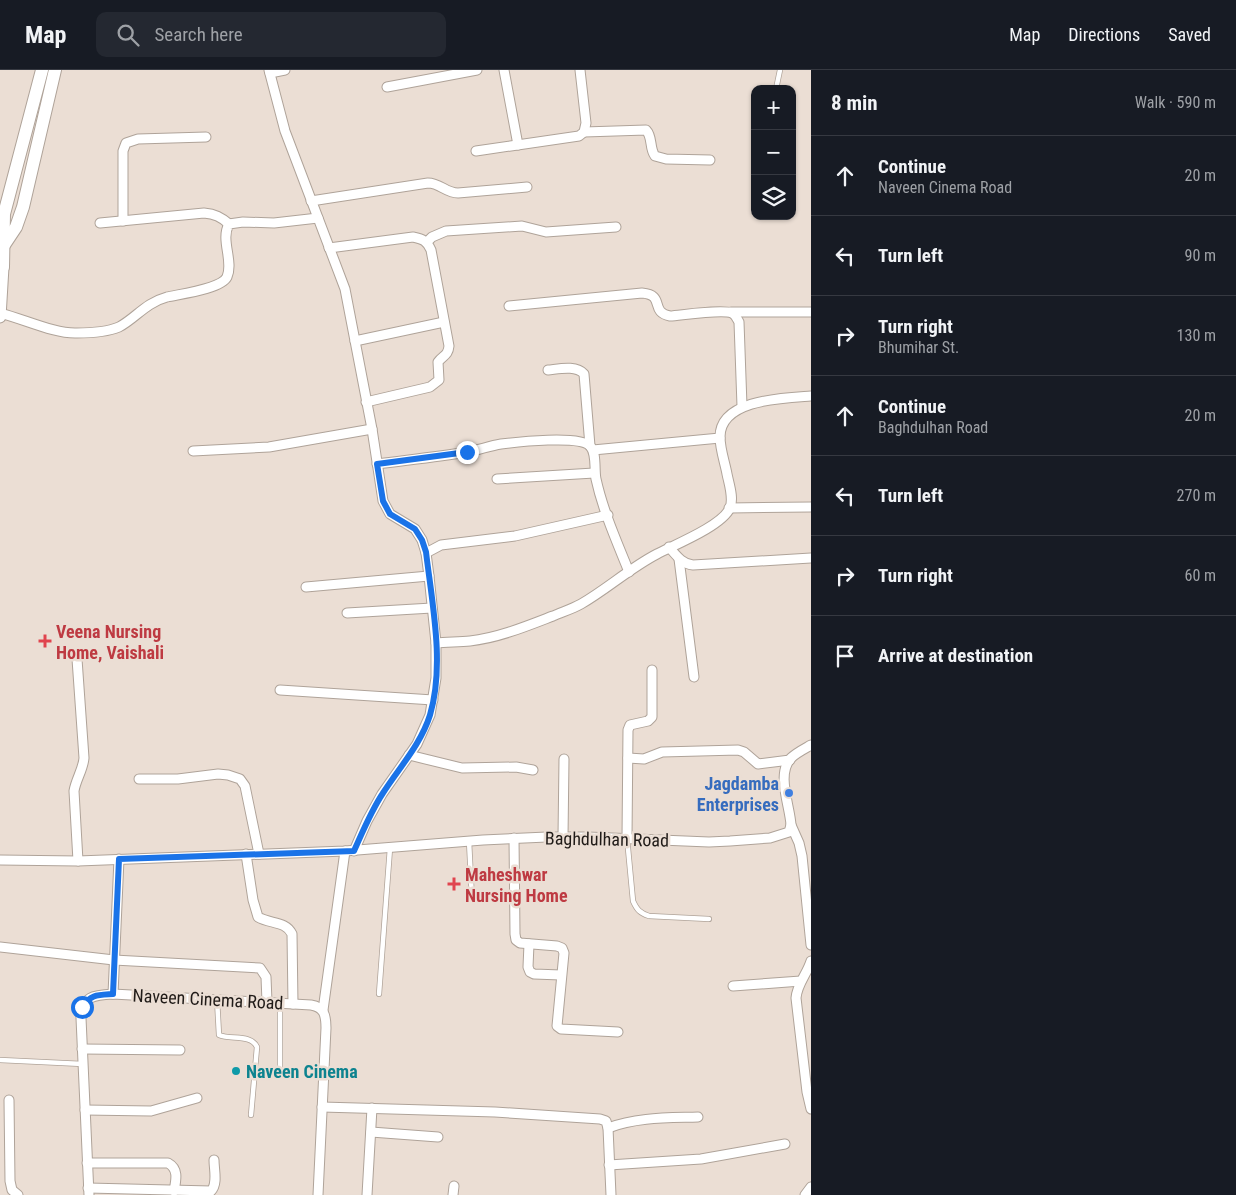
<!DOCTYPE html>
<meta charset="utf-8">
<style>
:root{--surface:#171b24;--page:#242831;--text:#f1f3f6;--muted:#9ea1a6;--line:#363941}
body{margin:0;font-family:"Roboto Condensed",sans-serif;background:var(--page);color:var(--text)}
.controls{position:absolute;right:15px;top:15px;display:grid;overflow:hidden;border-radius:10px;box-shadow:0 1px 4px #0004}
.controls button{width:45px;height:45px;display:grid;place-items:center;padding:0;border:0;border-bottom:1px solid var(--line);background:var(--surface);color:var(--text);font:25px sans-serif}
.stop{position:absolute;width:15px;height:15px;margin:-11px;border:4px solid #1a73e8;border-radius:50%;background:#fff}
.stop.end{background:#1a73e8;border-color:#fff;box-shadow:0 1px 5px #0008}
.list{margin:0;padding:0;list-style:none}
h2{display:flex;justify-content:space-between;align-items:center;height:65px;margin:0;padding:0 20px;font-size:21px}
h2 small{font-size:16px;font-weight:400;color:var(--muted)}
.list li{display:grid;grid-template-columns:32px 1fr auto;gap:15px;align-items:center;box-sizing:border-box;height:80px;padding:0 20px;border-top:1px solid var(--line)}
.list b{display:block;font-size:19px;white-space:nowrap}
.list p{margin:0;font-size:16px;white-space:nowrap;color:var(--muted)}
.list em{font-size:16px;font-style:normal;color:var(--muted)}
.icon{flex:none;width:28px;height:28px;fill:none;stroke:currentColor;stroke-width:2;stroke-linecap:round;stroke-linejoin:round}
.map{position:relative;flex:none;width:811px;height:1125px;overflow:hidden}
header{display:flex;align-items:center;gap:30px;box-sizing:border-box;height:70px;padding:0 25px;background:var(--surface);border-bottom:1px solid var(--line)}
header strong{font-size:24px}
nav{display:flex;gap:28px;margin-inline-start:auto;font-size:18px}
.search{width:350px;height:45px;background:var(--page);display:flex;align-items:center;gap:12px;box-sizing:border-box;padding:0 18px;border-radius:10px;color:var(--muted);font-size:19px}
main{display:flex}
aside{flex:1;background:var(--surface)}
.map>svg:first-child{display:block}
</style>
<header>
<strong>Map</strong>
<div class="search"><svg class="icon" aria-label="search" viewBox="0 0 24 24"><circle cx="10" cy="10" r="6"/><path d="M15 15l6 6"/></svg>Search here</div>
<nav><a>Map</a><a>Directions</a><a>Saved</a></nav>
</header>
<main>
<div class="map">
<svg width="811" height="1125" viewBox="0 0 811 1125">
<rect width="100%" height="100%" fill="#ebded4"/>
<g fill="none" stroke-linecap="round" stroke-linejoin="round">
<g stroke="#afa399" stroke-width="6">
<g id="service">
<polyline points="776,19 780,0"/>
<path d="M 627,768 L 633,831 C 637,840 640,843 649,846 L 709,849"/>
<polyline points="469,771 472,829"/>
<polyline points="379,924 390,778"/>
<path d="M 217,929 L 219,965 C 231,970 251,964 257,977 L 251,1045"/>
<polyline points="280,933 280,1006"/>
<polyline points="0,990 83,994"/>
</g>
</g>
<g stroke="#afa399" stroke-width="11">
<g id="minor">
<polyline points="269,0 285,61 345,219 372,359 383,431 390,444 415,459 422,470 426,483 429,506 436,573 436,608 430,645 417,674 382,724 367,751 354,781"/>
<polyline points="504,0 518,75"/>
<polyline points="270,3 285,0"/>
<polyline points="387,17 477,0"/>
<path d="M 584,62 L 646,60 C 653,67 649,78 655,86 L 666,89 L 710,90"/>
<polyline points="476,81 579,66 584,62 586,53 580,0"/>
<path d="M 311,131 L 428,113 C 440,113 446,123 458,123 L 527,117"/>
<polyline points="123,151 123,81 126,73 138,69 206,67"/>
<path d="M 100,153 L 204,143 C 215,144 221,147 229,154"/>
<polyline points="427,172 432,167 446,161 522,156 546,162 616,157"/>
<path d="M 329,178 L 413,167 C 423,169 427,171 431,180 L 449,276 C 448,286 443,285 438,292 L 439,310 L 430,317 L 366,332"/>
<path d="M 509,236 L 642,223 C 666,225 649,242 670,246 C 683,245 722,239 732,243 C 736,245 737,249 739,252 L 742,336"/>
<polyline points="731,242 811,242"/>
<path d="M 0,243 C 24,249 55,264 77,263 C 90,263 107,262 119,257 C 136,248 145,233 167,227 C 180,224 221,219 227,207 C 234,191 220,170 229,154 L 243,152 L 274,153 L 318,148"/>
<polyline points="355,271 444,252"/>
<path d="M 548,300 C 559,299 576,295 584,304 L 590,376"/>
<polyline points="593,380 720,368"/>
<polyline points="193,381 269,377 372,359"/>
<path d="M 377,394 C 407,390 437,387 467,382 C 479,380 489,376 501,374 C 517,372 580,365 590,376 C 597,383 594,400 596,409 C 603,441 617,472 629,502"/>
<polyline points="497,409 594,403"/>
<polyline points="729,438 811,437"/>
<path d="M 669,477 C 676,485 682,494 693,495 L 811,488"/>
<polyline points="426,483 441,475 515,466 608,445"/>
<polyline points="679,489 694,607"/>
<polyline points="306,517 429,506"/>
<polyline points="347,543 432,538"/>
<path d="M 436,573 C 447,572 459,572 470,571 C 498,568 527,556 553,546 C 562,542 572,539 581,534 C 607,519 630,498 657,484 C 674,475 722,456 730,438 C 734,428 729,414 727,404 C 725,393 720,379 720,367 C 720,329 784,328 811,326"/>
<path d="M 77,589 L 84,688 C 83,700 76,709 74,721 L 78,791"/>
<polyline points="280,620 433,630"/>
<polyline points="409,685 462,698 516,697 533,700"/>
<polyline points="628,688 644,689 662,682 738,680 744,682 758,694 790,690"/>
<polyline points="139,709 178,709 218,704 228,705 240,709 245,716 259,784"/>
<polyline points="791,755 799,773 802,786 811,875"/>
<polyline points="563,767 564,689"/>
<polyline points="514,768 515,864 516,870 520,873 557,876 562,878 564,883 557,956 561,959 618,962"/>
<polyline points="627,768 628,660 630,655 648,651 652,647 652,600"/>
<path d="M 246,784 L 253,830 L 258,847 C 270,854 286,851 292,864 L 293,934"/>
<path d="M 0,790 L 78,791 L 345,781 L 483,770 L 547,767 L 588,767 L 709,772 L 730,771 L 770,768 L 789,762 L 791,755 C 790,736 776,704 791,688 C 796,683 804,679 811,675"/>
<polyline points="529,874 528,897 530,902 534,904 561,905"/>
<polyline points="0,877 114,890 260,898 266,907 267,932"/>
<path d="M 811,891 C 807,904 797,914 796,928 L 807,1022 L 811,1039"/>
<polyline points="733,916 801,911"/>
<polyline points="113,924 119,789"/>
<polyline points="323,940 345,781"/>
<polyline points="82,979 180,980"/>
<polyline points="9,1030 10,1111 12,1120 18,1125"/>
<polyline points="322,1037 495,1042 600,1049 606,1051 608,1058 611,1125"/>
<polyline points="85,1040 151,1041 197,1028"/>
<path d="M 608,1058 C 637,1047 668,1048 698,1047"/>
<polyline points="371,1062 438,1067"/>
<path d="M 87,1093 L 168,1093 C 179,1099 176,1110 174,1121"/>
<polyline points="609,1095 701,1089 785,1074"/>
<path d="M 88,1118 L 211,1121 C 218,1114 214,1100 214,1090"/>
<path d="M 89,1125 L 81,948 C 83,926 93,925 113,924 L 311,935 C 324,937 326,945 326,958 L 318,1125"/>
<polyline points="367,1125 372,1038"/>
<polyline points="453,1125 454,1116"/>
<polyline points="805,1125 811,1117"/>
</g>
</g>
<g stroke="#afa399" stroke-width="13">
<polyline id="tertiary" points="0,247 3,197"/>
</g>
<g stroke="#afa399" stroke-width="14">
<g id="secondary">
<polyline points="4,175 16,157 23,137 55,0"/>
<polyline points="0,204 3,197 4,144 42,0"/>
</g>
</g>
<use href="#service" stroke="#fff" stroke-width="4.5"/>
<use href="#minor" stroke="#fff" stroke-width="9"/>
<use href="#tertiary" stroke="#fff" stroke-width="11"/>
<use href="#secondary" stroke="#fff" stroke-width="12"/>
</g>
<g fill="none" stroke-linecap="round" stroke-linejoin="round">
<path stroke="#1a73e8" stroke-width="6" d="M 82,937 C 91,924 98,925 113,924 L 119,789 L 354,781 C 363,761 371,741 383,723 C 399,698 421,674 430,645 C 445,595 432,533 426,482 L 422,470 L 415,459 L 390,444 L 383,431 L 377,394 L 467,382"/>
</g>
<g fill="#e0444e" stroke="#ebded4" stroke-width="2">
<path d="M42.5 563.5h5v5h5v5h-5v5h-5v-5h-5v-5h5z"/>
<path d="M451.5 806.5h5v5h5v5h-5v5h-5v-5h-5v-5h5z"/>
</g>
<circle fill="#3f7fe0" stroke="#ebded4" stroke-width="2" cx="789" cy="723" r="5"/>
<circle fill="#0f9aa8" stroke="#ebded4" stroke-width="2" cx="236" cy="1001" r="5"/>
<g text-anchor="middle" dominant-baseline="central" stroke-width="5" stroke-linejoin="round" paint-order="stroke">
<g font-size="18" font-weight="bold" fill="#be3a42" stroke="#ebded4" text-anchor="start">
<text x="56" y="561">Veena Nursing<tspan x="56" dy="21">Home, Vaishali</tspan></text>
<text x="465" y="804">Maheshwar<tspan x="465" dy="21">Nursing Home</tspan></text>
</g>
<g font-size="18" font-weight="bold" fill="#366cbe" stroke="#ebded4" text-anchor="end">
<text x="779" y="713">Jagdamba<tspan x="779" dy="21">Enterprises</tspan></text>
</g>
<g font-size="18" fill="#201b18" stroke="#ebded4">
<text transform="translate(607 769) rotate(1)">Baghdulhan Road</text>
<text transform="translate(208 929) rotate(3)">Naveen Cinema Road</text>
</g>
<g font-size="18" font-weight="bold" fill="#0d838f" stroke="#ebded4" text-anchor="start">
<text x="246" y="1001">Naveen Cinema</text>
</g>
</g>
</svg>
<div class="controls">
<button>+</button>
<button>−</button>
<button><svg class="icon" aria-label="layers" viewBox="0 0 24 24"><path d="M12 4l9 5-9 5-9-5zM3 14l9 5 9-5"/></svg></button>
</div>
<div class="stop" style="left:82px;top:937px"></div>
<div class="stop end" style="left:467px;top:382px"></div>
</div>
<aside>
<h2>8 min<small>Walk · 590 m</small></h2>
<ul class="list">
<li><svg class="icon" aria-label="ahead" viewBox="0 0 24 24"><path d="M12 20V5M6 11l6-6 6 6"/></svg><div><b>Continue</b><p>Naveen Cinema Road</p></div><em>20 m</em></li>
<li><svg class="icon" aria-label="left" viewBox="0 0 24 24"><path d="M17 20v-9H6M10 6l-5 5 5 5"/></svg><div><b>Turn left</b></div><em>90 m</em></li>
<li><svg class="icon" aria-label="right" viewBox="0 0 24 24"><path d="M7 20v-9h11M14 6l5 5-5 5"/></svg><div><b>Turn right</b><p>Bhumihar St.</p></div><em>130 m</em></li>
<li><svg class="icon" aria-label="ahead" viewBox="0 0 24 24"><path d="M12 20V5M6 11l6-6 6 6"/></svg><div><b>Continue</b><p>Baghdulhan Road</p></div><em>20 m</em></li>
<li><svg class="icon" aria-label="left" viewBox="0 0 24 24"><path d="M17 20v-9H6M10 6l-5 5 5 5"/></svg><div><b>Turn left</b></div><em>270 m</em></li>
<li><svg class="icon" aria-label="right" viewBox="0 0 24 24"><path d="M7 20v-9h11M14 6l5 5-5 5"/></svg><div><b>Turn right</b></div><em>60 m</em></li>
<li><svg class="icon" aria-label="arrive" viewBox="0 0 24 24"><path d="M6 21V4h12l-3 4 3 4H6"/></svg><div><b>Arrive at destination</b></div></li>
</ul>
</aside>
</main>
